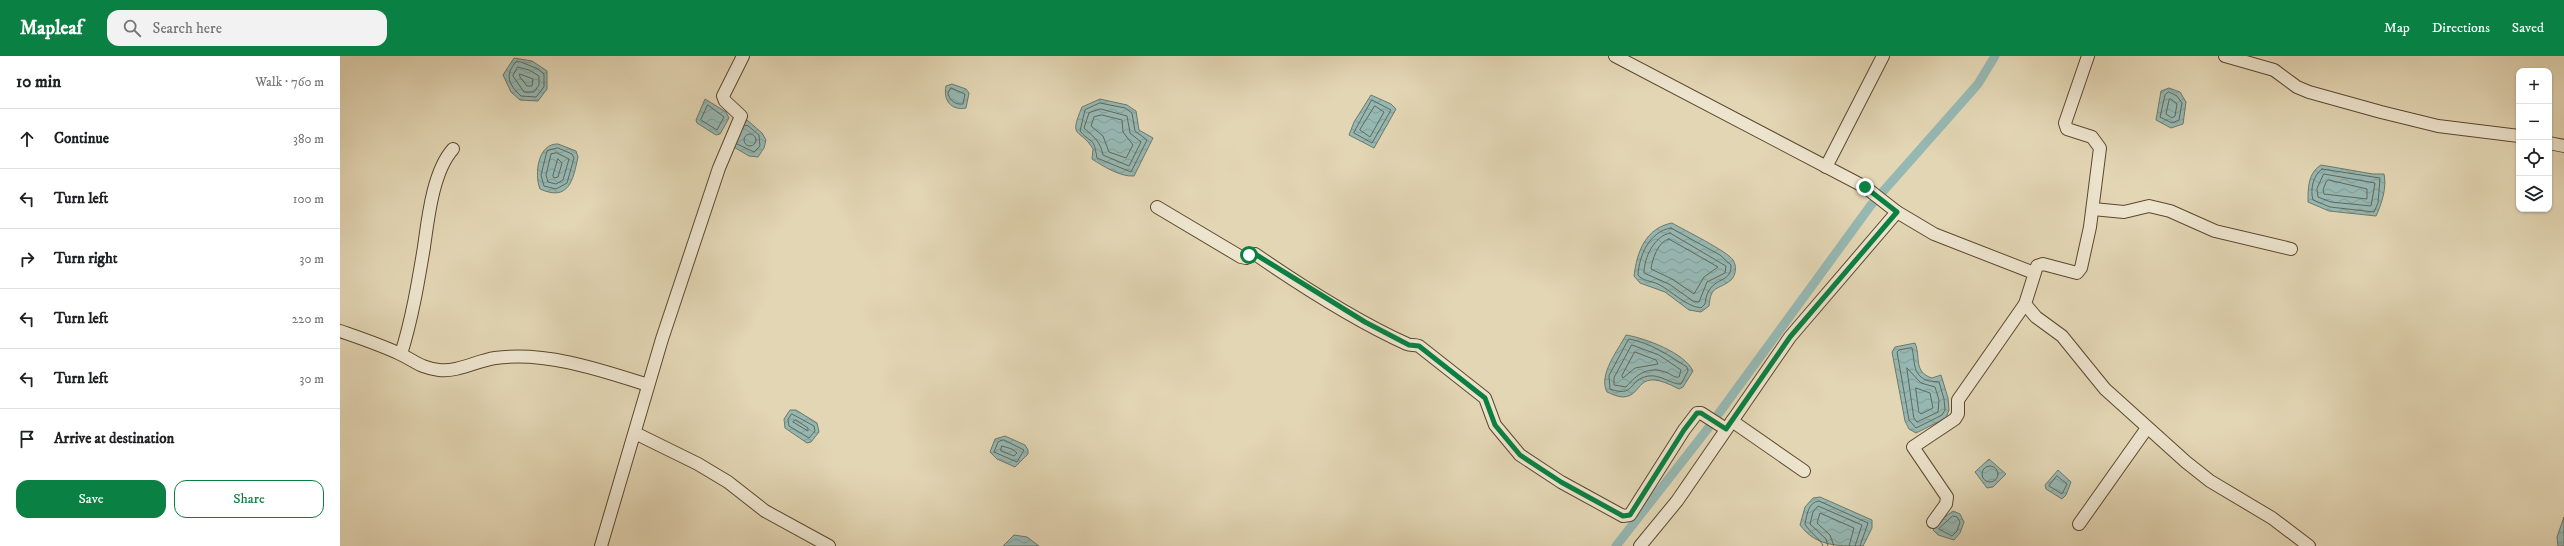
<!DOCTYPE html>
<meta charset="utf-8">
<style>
:root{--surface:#fff;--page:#f2f2f2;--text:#202124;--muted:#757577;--line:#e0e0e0;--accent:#0b8043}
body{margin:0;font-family:"IM FELL DW Pica",serif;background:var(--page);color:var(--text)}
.controls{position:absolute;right:12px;top:12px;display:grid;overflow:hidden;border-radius:8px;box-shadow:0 1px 3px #0004}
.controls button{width:36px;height:36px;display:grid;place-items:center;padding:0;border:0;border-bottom:1px solid var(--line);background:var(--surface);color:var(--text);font:20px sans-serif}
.stop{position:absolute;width:12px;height:12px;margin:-9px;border:3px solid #0b8043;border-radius:50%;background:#fff}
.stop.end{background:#0b8043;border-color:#fff;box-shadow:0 1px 4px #0008}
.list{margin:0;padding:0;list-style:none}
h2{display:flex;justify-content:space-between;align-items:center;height:52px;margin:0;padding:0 16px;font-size:17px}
h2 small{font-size:13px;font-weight:400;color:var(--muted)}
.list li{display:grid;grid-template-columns:26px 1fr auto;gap:12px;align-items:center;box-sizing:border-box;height:60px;padding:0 16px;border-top:1px solid var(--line)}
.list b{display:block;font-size:15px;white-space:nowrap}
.list em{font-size:13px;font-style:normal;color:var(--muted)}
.actions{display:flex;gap:8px;padding:12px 16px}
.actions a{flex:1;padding:9px 0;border:1px solid var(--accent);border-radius:12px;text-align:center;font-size:14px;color:var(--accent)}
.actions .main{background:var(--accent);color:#fff}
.icon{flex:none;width:22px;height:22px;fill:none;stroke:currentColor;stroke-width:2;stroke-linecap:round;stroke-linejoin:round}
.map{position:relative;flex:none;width:2224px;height:490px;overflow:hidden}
header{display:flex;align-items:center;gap:24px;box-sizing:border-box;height:56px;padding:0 20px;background:var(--accent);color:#fff}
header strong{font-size:19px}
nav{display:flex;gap:22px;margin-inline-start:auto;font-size:14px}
.search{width:280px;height:36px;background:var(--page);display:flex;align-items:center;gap:10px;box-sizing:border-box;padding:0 14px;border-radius:12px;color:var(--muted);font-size:15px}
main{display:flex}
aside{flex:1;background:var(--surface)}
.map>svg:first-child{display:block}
</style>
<header>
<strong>Mapleaf</strong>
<div class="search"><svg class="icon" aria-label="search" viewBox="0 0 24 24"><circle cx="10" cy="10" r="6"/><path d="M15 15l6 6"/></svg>Search here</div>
<nav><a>Map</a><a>Directions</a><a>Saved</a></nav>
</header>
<main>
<aside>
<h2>10 min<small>Walk · 760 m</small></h2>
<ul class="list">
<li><svg class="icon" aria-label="ahead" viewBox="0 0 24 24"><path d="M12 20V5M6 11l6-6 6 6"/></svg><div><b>Continue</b></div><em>380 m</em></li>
<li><svg class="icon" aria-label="left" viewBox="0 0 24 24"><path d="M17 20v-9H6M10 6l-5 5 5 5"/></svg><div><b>Turn left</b></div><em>100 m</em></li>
<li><svg class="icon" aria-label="right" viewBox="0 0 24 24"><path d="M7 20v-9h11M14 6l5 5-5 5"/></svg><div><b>Turn right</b></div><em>30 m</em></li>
<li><svg class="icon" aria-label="left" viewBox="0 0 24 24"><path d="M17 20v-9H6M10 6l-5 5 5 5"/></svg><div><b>Turn left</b></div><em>220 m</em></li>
<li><svg class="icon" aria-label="left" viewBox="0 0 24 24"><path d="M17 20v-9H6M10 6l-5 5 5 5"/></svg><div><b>Turn left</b></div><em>30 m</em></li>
<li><svg class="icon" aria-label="arrive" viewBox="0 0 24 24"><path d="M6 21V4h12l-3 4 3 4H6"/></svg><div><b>Arrive at destination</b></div></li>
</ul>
<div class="actions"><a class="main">Save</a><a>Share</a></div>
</aside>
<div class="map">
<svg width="2224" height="490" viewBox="0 0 2224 490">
<defs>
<pattern id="water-waves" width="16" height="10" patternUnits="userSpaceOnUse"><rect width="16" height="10" fill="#96b8b3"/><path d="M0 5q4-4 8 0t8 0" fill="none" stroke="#829d98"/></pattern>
</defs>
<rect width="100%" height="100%" fill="#e3d6b4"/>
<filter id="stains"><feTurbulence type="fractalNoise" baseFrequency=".005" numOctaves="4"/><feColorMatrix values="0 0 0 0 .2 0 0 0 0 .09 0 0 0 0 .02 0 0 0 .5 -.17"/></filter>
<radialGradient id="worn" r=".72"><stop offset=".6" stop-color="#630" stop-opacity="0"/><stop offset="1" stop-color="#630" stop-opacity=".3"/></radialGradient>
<g fill="url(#water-waves)" stroke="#6d786b">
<polygon points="174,2 192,5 207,15 207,33 198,45 180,44 171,36 163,19"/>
<path d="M 612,28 L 626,33 L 629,37 L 626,52 C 611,55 603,44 606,30 Z"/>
<polygon points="1829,32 1840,36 1846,46 1843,68 1831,72 1816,64 1821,35"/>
<polygon points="1031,39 1051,48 1056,53 1034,92 1009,79 1014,66"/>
<polygon points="365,43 386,56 389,62 380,78 376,79 357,67 356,64"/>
<path d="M 760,43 L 787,49 L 796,55 L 799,74 L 813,82 L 794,120 C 780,121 763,110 752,103 L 753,93 C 740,71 728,84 742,51 Z"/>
<polygon points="403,64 407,64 422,77 426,84 424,92 418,101 409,100 392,90"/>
<path d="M 218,88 L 236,95 L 238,101 C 233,124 229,146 200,133 C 194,118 198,87 218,88 Z"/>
<path d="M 1981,109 L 2033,118 L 2044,118 C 2047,131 2042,147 2036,160 L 1989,155 L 1968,146 C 1968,132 1968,117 1981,109 Z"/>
<path d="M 1332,167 C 1344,174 1387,195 1393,204 C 1397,210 1396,219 1391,224 C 1378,235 1371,228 1369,250 L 1361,256 L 1349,254 L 1325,236 L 1300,227 L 1294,220 C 1297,195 1306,172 1332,167 Z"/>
<path d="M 1286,279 C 1305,282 1345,297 1353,315 L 1343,331 L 1339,333 C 1294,309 1305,340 1283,341 C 1278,341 1272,338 1267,336 C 1258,319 1278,294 1286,279 Z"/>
<path d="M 1575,287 C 1581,301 1573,316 1592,322 L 1601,319 L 1608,342 L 1609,354 L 1606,362 L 1576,377 L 1569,373 L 1565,365 L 1552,296 L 1555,291 Z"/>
<polygon points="450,354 456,354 477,367 479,376 471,386 467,387 445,372 444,363"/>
<polygon points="665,380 685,389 688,394 688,398 675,411 657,403 650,396 655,383"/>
<polygon points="1649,403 1666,418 1653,431 1647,432 1635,416"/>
<polygon points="1718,414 1731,426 1726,439 1722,443 1706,433 1705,429"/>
<path d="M 1480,441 L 1532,464 L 1532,472 L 1523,490 C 1495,490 1476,490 1460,469 L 1465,451 L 1473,442 Z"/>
<polygon points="1613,455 1620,458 1624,466 1620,477 1614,484 1598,479 1593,474 1598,466"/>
<polygon points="2224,461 2224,490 2218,490 2217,481"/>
<polygon points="674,479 687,481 699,490 663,490"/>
</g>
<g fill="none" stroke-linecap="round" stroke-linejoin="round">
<g stroke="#62685a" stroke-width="1">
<path d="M 181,6 L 198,13 L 204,18 L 204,31 L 196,41 L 181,40 C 169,29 164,19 176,6 Z"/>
<polygon points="178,11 189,14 199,20 199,29 194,36 184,36 173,20"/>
<polygon points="180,18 193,23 192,30 187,30 180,21"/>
<path d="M 611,32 L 625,38 L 623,48 C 616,49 610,45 608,38 Z"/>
<polygon points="1829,36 1837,40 1842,47 1839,64 1832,67 1820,61 1825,39"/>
<polygon points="1831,43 1837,48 1835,60 1832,62 1826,58 1829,44"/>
<polygon points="1032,44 1051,54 1032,87 1014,77"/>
<path d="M 760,47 L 785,52 L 792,57 L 795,75 L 807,84 L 791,116 L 757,102 C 753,79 753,90 740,75 L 745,54 Z"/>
<polygon points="368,49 384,61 377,74 361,64"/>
<polygon points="1035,50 1044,56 1030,81 1020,74"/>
<path d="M 761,53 L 787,60 L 790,77 L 801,86 L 789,110 L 763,99 C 760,85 755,82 744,72 L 749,57 Z"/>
<polygon points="762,59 782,64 783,76 793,89 786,102 769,96 763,80 751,70 754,61"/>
<circle cx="410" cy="84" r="6"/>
<polyline points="397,88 414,96 420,90 419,79 407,69 405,70"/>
<polygon points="218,92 232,98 234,102 227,127 216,133 204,130 201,119 207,95"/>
<polygon points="217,97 229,103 223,124 216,128 208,126 206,119 211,98"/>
<polygon points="218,103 222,107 218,121 214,122 213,120"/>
<path d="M 1982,113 L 2040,122 L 2038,147 L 2034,156 L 1990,151 L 1973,144 C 1970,134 1973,119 1982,113 Z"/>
<polygon points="1984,118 2035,127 2031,150 1991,146 1978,141 1977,133"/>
<polygon points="1989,124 2027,133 2027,143 1984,138 1983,134 1986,126"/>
<path d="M 1331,172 L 1380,199 L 1391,209 C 1392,230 1368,218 1365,248 L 1361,252 C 1345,250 1332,235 1318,228 C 1311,225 1303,225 1298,219 C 1299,199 1310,175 1331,172 Z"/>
<path d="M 1330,177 L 1386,210 L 1385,217 L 1367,226 L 1359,246 L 1353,245 L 1329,228 L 1304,217 C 1304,202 1314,180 1330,177 Z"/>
<path d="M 1329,183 L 1378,211 L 1364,221 L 1354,238 L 1332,223 L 1311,213 C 1312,204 1318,185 1329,183 Z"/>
<path d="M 1289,283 C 1311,287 1328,299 1347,311 L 1348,315 L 1341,328 C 1332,329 1321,318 1308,320 C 1288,324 1295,342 1270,333 L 1269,320 Z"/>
<path d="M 1292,289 L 1319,299 L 1341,314 L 1339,321 C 1335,322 1332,319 1328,317 C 1309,309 1297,318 1286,331 L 1274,329 L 1274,322 Z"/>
<path d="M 1572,292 C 1575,304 1572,318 1586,324 C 1590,326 1595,325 1599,326 L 1604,343 L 1605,354 L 1602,359 L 1576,372 L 1569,364 L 1557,296 L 1559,294 Z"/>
<polygon points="1295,296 1316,304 1318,308 1295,312 1283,322 1282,320"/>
<polygon points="1567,312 1581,327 1595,331 1599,344 1598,356 1577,366 1574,362"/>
<polygon points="1576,332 1590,337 1593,352 1581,358 1579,356"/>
<polygon points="452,358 474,370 475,375 469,382 449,370 448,364"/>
<polygon points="456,364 468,372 468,375 453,366"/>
<polygon points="664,384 684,394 677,406 654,396 658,386"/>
<polygon points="662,390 672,393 677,397 674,400 661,395"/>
<circle cx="1650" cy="418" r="8"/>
<polygon points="1717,420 1727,428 1722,438 1709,430"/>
<polygon points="1613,460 1617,461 1620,466 1617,475 1612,480 1599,473"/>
<path d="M 1483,490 C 1481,483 1469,476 1465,468 C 1467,459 1468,446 1479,445 L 1528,467 L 1520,490"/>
<polyline points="1488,490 1486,483 1470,468 1473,456 1478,450 1522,469 1515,490"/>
<polyline points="1494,490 1490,479 1477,467 1480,457 1514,472 1509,490"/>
</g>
<polyline stroke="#96b8b3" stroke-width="9" points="1276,490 1366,375 1531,149 1638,28 1655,0"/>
<g stroke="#5c482d" stroke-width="14">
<g id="minor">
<polyline points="1275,0 1525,131 1557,156"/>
<polyline points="1748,0 1725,67 1727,73 1752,81 1760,92 1750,171 1741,212 1737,217 1703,208 1697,210 1685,248 1696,261 1722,280 1765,333 1846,406 1870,425 1932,462 1969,490"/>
<polyline points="1885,0 1934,14 1957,31 1969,36 2041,56 2098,70 2179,80"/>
<polyline points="2209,87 2224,90"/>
<polyline points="1486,111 1543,0"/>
<path d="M 817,151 L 901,201 L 906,202 L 915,198 C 963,231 1014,264 1067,288 C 1071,290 1074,288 1079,290 L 1145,342 L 1155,369 L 1180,399 L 1221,426 L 1283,460 L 1290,459 L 1344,374 L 1357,357 L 1361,357 L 1386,373"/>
<polyline points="1753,153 1784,156 1809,150 1830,155 1875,175 1951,193"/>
<path d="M 0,275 C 20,282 41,289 60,298 C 75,305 81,312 99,314 C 118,316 136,305 155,302 C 206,295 261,314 308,329"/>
<path d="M 61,298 C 72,263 78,227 84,191 C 88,162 93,115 113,93"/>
<polyline points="1392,365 1464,415"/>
<polyline points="295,377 358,408 388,426 425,455 489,490"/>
<polyline points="1593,466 1606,448 1607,441 1573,391 1615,363 1618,358 1618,344 1685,248"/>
<polyline points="1739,468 1807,372"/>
<polyline points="261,490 322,283 379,112 401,60 385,45 383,40 403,0"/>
<polyline points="1300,490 1337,445 1450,281 1557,156 1594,178 1694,217"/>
</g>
</g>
<use href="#minor" stroke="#ede4ce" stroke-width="12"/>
</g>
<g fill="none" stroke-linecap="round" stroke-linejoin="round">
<polyline stroke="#0b8043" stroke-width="5" points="909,199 915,198 1025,266 1069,289 1079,290 1145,342 1155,369 1180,399 1221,426 1283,460 1290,459 1344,374 1357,357 1361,357 1386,373 1450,281 1557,156 1525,131"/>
</g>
<rect width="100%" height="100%" filter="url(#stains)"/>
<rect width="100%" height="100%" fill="url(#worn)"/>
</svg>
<div class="controls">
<button>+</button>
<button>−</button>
<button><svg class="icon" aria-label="locate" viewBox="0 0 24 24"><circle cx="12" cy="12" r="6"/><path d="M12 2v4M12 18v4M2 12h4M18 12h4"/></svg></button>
<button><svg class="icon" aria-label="layers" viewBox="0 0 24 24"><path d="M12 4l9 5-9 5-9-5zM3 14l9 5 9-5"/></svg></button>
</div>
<div class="stop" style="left:909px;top:199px"></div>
<div class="stop end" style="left:1525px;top:131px"></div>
</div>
</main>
